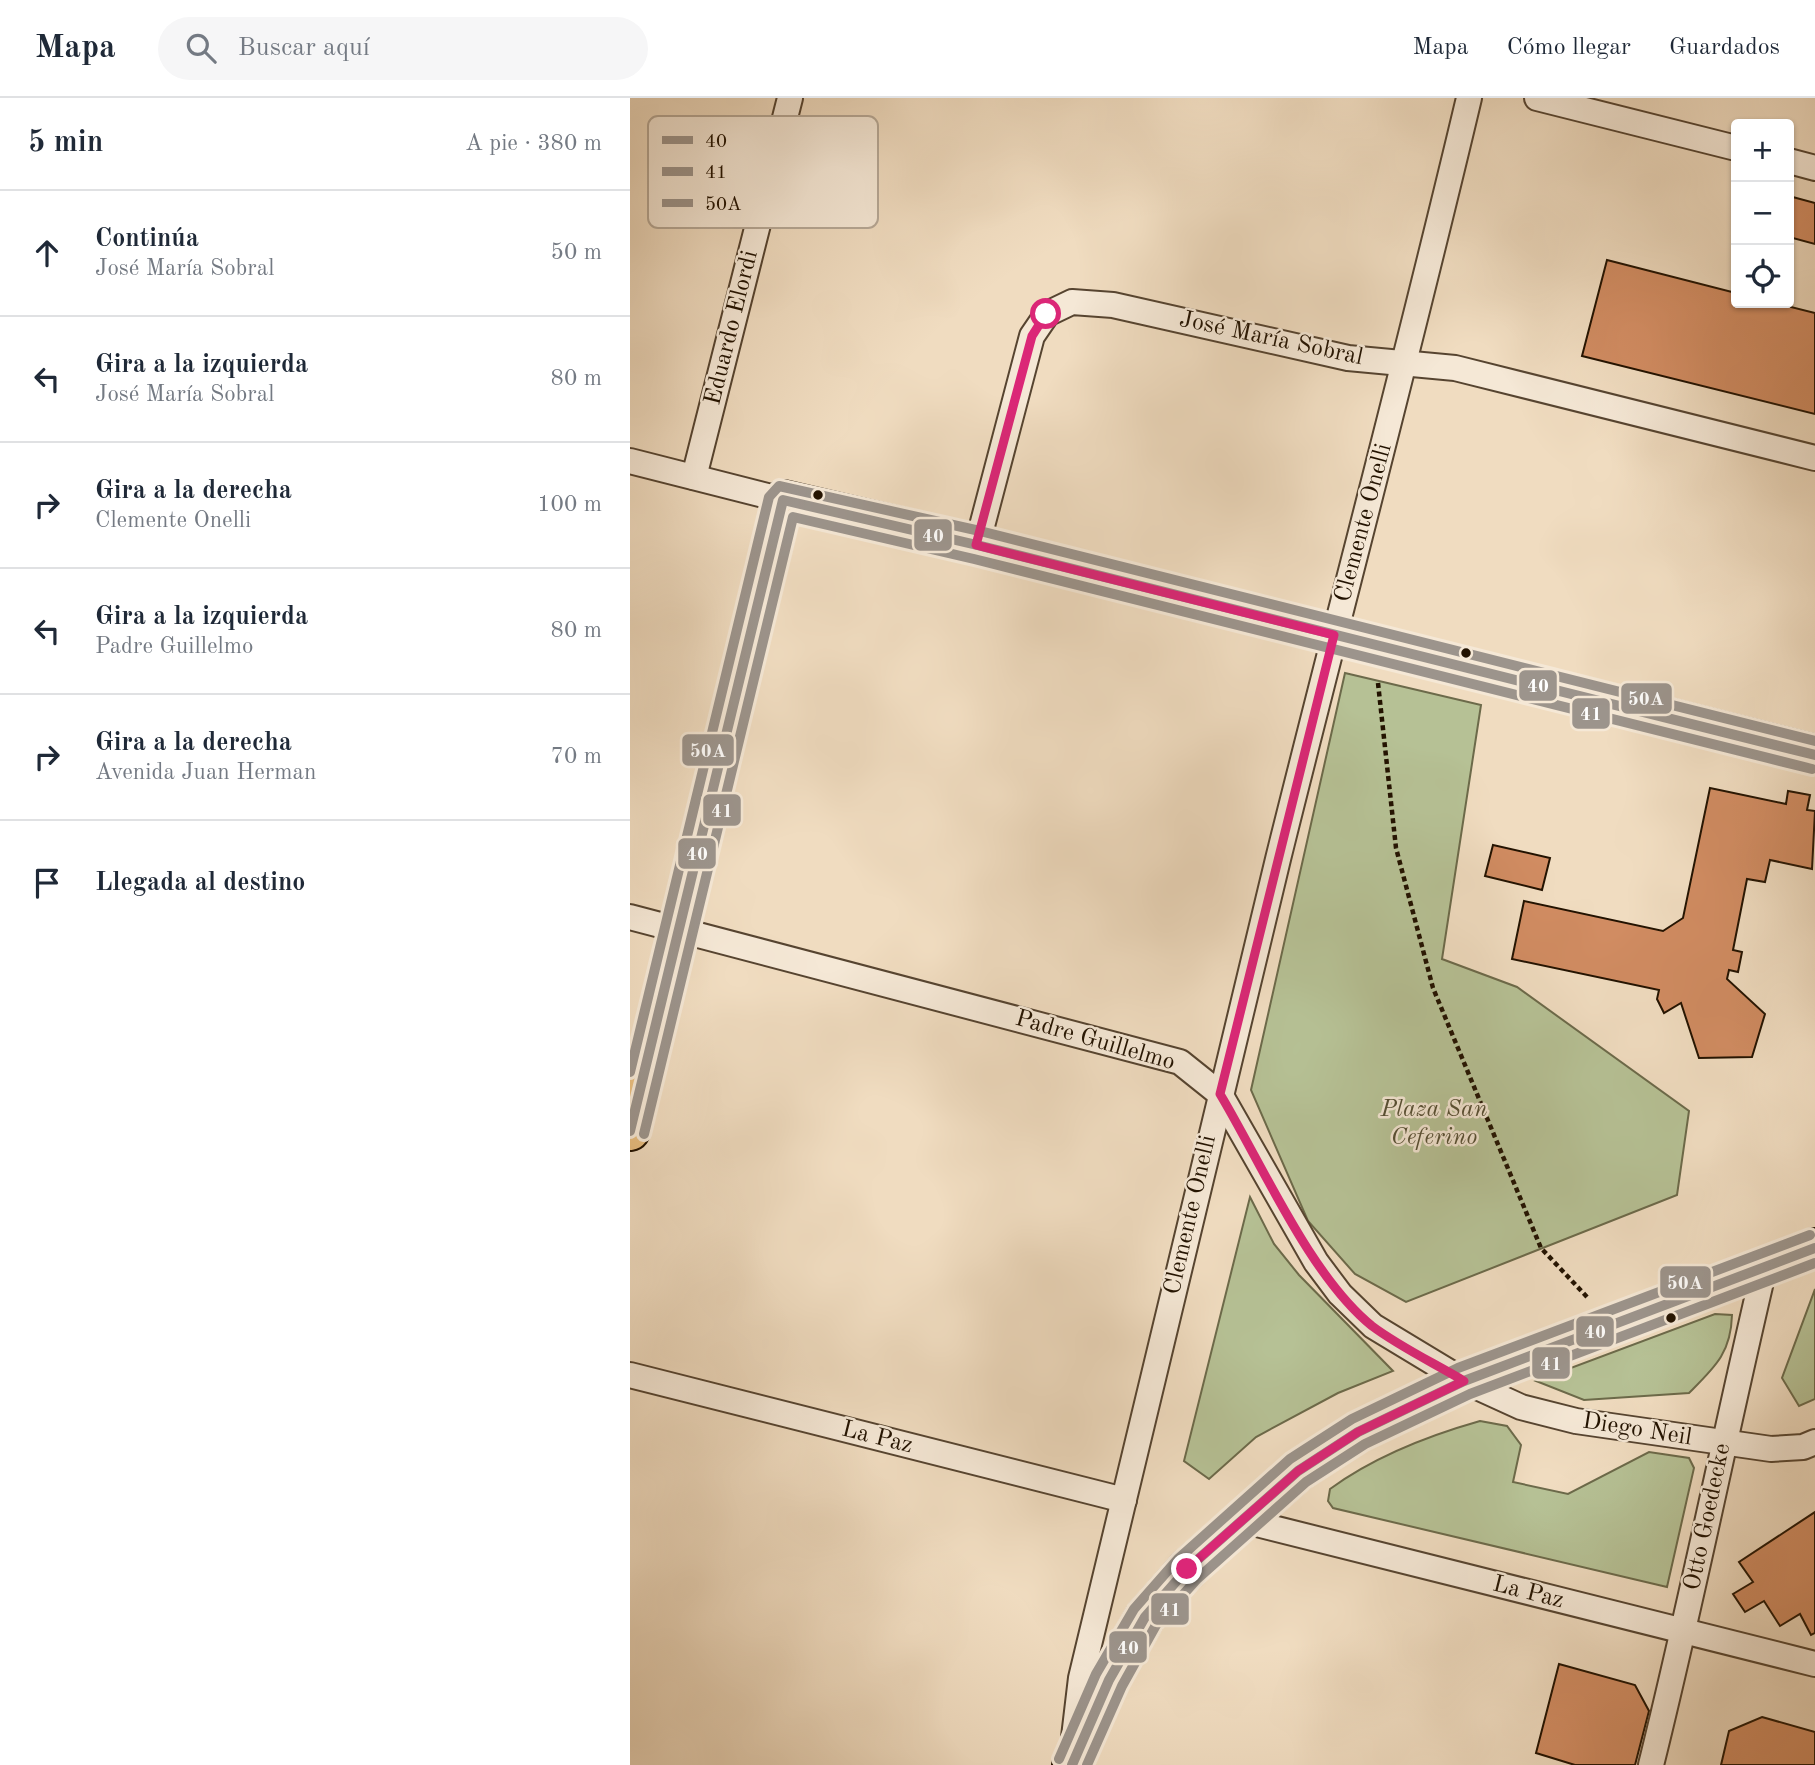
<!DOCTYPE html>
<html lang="es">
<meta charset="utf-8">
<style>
:root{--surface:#fff;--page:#f6f6f7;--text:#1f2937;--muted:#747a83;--line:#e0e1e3}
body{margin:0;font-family:"Old Standard TT",serif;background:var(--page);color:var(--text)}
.controls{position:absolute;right:21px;top:21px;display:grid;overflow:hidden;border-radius:7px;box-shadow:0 2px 5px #0004}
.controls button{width:63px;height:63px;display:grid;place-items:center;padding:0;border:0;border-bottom:2px solid var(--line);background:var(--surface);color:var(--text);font:35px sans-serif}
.stop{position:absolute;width:21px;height:21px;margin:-16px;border:5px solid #db2777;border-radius:50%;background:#fff}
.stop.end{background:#db2777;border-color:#fff;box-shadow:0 2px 7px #0008}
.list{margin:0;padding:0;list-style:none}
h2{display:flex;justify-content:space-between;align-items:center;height:91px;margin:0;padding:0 28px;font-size:30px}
h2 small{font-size:23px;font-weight:400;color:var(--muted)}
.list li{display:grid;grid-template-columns:46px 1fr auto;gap:21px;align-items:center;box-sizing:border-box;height:126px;padding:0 28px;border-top:2px solid var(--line)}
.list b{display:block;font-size:26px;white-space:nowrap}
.list p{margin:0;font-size:23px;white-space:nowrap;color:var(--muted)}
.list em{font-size:23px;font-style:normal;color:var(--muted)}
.icon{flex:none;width:38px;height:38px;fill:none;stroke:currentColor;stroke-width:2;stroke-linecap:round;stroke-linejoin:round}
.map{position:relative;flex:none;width:1185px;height:1667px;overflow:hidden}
header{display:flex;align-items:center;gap:42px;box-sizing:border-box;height:98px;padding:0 35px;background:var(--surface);border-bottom:2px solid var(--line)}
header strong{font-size:33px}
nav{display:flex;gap:38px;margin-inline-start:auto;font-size:24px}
.search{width:490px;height:63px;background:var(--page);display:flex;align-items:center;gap:18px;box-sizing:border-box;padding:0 24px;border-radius:38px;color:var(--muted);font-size:26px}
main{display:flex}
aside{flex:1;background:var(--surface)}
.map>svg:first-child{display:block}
</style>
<header>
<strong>Mapa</strong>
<div class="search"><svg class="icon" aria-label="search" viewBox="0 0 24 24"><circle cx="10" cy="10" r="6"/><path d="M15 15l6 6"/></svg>Buscar aquí</div>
<nav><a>Mapa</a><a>Cómo llegar</a><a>Guardados</a></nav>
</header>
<main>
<aside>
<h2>5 min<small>A pie · 380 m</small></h2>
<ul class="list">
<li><svg class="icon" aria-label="ahead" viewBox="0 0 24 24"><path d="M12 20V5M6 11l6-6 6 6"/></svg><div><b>Continúa</b><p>José María Sobral</p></div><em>50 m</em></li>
<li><svg class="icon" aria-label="left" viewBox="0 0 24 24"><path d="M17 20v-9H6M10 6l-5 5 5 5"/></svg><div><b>Gira a la izquierda</b><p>José María Sobral</p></div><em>80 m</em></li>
<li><svg class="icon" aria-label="right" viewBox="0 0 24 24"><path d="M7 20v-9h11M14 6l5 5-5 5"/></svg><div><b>Gira a la derecha</b><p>Clemente Onelli</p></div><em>100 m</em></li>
<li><svg class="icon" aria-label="left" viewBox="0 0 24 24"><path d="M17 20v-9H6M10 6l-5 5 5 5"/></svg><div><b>Gira a la izquierda</b><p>Padre Guillelmo</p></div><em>80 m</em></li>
<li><svg class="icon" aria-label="right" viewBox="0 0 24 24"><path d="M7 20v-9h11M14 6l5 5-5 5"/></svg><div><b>Gira a la derecha</b><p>Avenida Juan Herman</p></div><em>70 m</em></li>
<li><svg class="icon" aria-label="arrive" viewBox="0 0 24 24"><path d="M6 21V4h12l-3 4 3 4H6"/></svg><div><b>Llegada al destino</b></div></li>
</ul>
</aside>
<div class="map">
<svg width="1185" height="1667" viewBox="0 0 1185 1667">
<rect width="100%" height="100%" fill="#f0dcc0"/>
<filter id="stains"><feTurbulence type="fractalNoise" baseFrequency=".00286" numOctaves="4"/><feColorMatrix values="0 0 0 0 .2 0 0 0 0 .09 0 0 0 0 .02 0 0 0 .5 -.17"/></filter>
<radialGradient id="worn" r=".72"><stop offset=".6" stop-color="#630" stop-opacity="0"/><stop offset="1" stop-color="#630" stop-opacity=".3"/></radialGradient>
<g fill="#b6c195" stroke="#6c6a4a" stroke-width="2">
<polygon points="715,575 851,607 812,861 887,889 1059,1013 1047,1097 776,1204 725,1176 678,1123 621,992"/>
<polygon points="620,1099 644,1146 669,1177 763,1273 708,1295 626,1339 579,1381 554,1363"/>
<polygon points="1185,1191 1185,1301 1169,1308 1152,1280"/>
<path d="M 1085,1216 L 1102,1217 C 1101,1255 1085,1269 1059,1295 L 954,1302 L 906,1283 Z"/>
<path d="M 850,1323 L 877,1328 L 891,1347 L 883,1384 L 938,1396 L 1019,1354 L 1059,1360 L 1064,1370 L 1037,1489 L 703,1410 L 698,1403 L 700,1391 C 745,1358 797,1338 850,1323 Z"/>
</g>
<g fill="#d18c62" stroke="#221200" stroke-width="2">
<polygon points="1159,98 1185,105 1185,146 1159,139"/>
<polygon points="977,162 1106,195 1106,205 1145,205 1185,215 1185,316 952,258"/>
<polygon points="1080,690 1156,706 1158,693 1180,697 1177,712 1185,713 1182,771 1140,762 1135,784 1117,781 1103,852 1112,854 1108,874 1099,872 1097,881 1135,916 1122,959 1069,960 1051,905 1034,915 1027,901 1029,892 882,861 894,803 1033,833 1053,820"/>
<polygon points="863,747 920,760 912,792 855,778"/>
<polygon points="1185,1414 1185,1535 1181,1537 1170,1516 1150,1528 1134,1503 1115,1514 1103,1496 1123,1484 1109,1464"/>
<polygon points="929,1566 1005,1587 1019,1613 1005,1667 945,1667 906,1655"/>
<polygon points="1132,1619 1185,1634 1185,1667 1091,1667 1099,1633"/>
</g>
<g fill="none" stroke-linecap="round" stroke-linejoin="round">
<g stroke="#564430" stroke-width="28">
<g id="minor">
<polyline points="907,0 1106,50"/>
<polyline points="1159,63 1185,70"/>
<polyline points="0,363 153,402"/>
<polyline points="64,379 160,0"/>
<polyline points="347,447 402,238 417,216 442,204 483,207 718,260 825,270 1185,360"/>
<polyline points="0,819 550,964 590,996 686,1164 710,1196 743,1228 834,1283 891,1309 946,1323 1141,1351 1173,1349 1185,1344"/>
<polyline points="0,1277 494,1402"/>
<polyline points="611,1422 1185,1566"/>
<path d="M 444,1639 L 451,1580 C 518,1302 583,1023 652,745 C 714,497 780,249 839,0"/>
<path d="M 1021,1667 C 1062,1503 1095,1336 1134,1171"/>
</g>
</g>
<g stroke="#221200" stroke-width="42">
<g id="primary">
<polyline points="0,1033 153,402 347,447 1185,657"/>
<polyline points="442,1667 479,1582 515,1519 557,1471 668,1373 728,1334 834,1283 1185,1150"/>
</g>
</g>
<polyline stroke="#221200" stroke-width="4.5" stroke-dasharray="5 3.5" stroke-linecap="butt" points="748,585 766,750 803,890 911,1150 957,1199"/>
<use href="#minor" stroke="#f5e8d6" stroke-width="24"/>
<use href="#primary" stroke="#e8be80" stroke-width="38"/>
<g stroke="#f5e8d6" stroke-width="16">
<g id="bus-1">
<polyline points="0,1033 153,402 347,447 1185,657"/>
<polyline points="442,1667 479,1582 515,1519 557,1471 668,1373 728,1334 834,1283 1185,1150"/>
</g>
</g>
<g stroke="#f5e8d6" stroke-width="16">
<g id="bus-2">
<polyline points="14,1036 163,419 344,461 1182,671"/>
<polyline points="457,1667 492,1588 526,1527 567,1481 676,1384 735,1346 840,1296 1185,1165"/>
</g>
</g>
<g stroke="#f5e8d6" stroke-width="16">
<g id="bus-3">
<polyline points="0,974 139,399 149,388 350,433 1185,643"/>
<polyline points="429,1661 466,1576 504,1511 548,1461 660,1361 722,1321 828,1270 1180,1137"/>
</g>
</g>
<use href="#bus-1" stroke="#9c948c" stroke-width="10"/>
<use href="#bus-2" stroke="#9c948c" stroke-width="10"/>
<use href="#bus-3" stroke="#9c948c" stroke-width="10"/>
</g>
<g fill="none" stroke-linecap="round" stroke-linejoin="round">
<path stroke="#db2777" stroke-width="9" d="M 416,216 L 402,238 L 346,447 L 704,537 L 590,996 C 632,1066 680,1178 742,1228 C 770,1249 804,1265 834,1283 L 728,1334 L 668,1373 L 557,1471"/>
</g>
<g fill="#221200" stroke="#f5e8d6" stroke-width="2.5">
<circle cx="188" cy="397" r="6"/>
<circle cx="836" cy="555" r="6"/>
<circle cx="1041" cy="1220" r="6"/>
</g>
<g text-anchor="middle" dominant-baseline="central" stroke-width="5" stroke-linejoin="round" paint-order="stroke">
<g font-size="24" fill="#221200" stroke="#f5e8d6">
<text transform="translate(102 230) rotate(-76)">Eduardo Elordi</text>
<text transform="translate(641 241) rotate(12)">José María Sobral</text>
<text transform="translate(734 425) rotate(-75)">Clemente Onelli</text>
<text transform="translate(465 943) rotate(16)">Padre Guillelmo</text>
<text transform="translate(561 1117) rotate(-77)">Clemente Onelli</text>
<text transform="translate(1007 1332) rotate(9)">Diego Neil</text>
<text transform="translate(247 1340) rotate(14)">La Paz</text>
<text transform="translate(1078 1419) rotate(-78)">Otto Goedecke</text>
<text transform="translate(898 1495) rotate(14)">La Paz</text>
</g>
<g font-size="24" font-style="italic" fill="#564f34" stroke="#f5e8d6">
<text x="804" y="1012">Plaza San<tspan x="804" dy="28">Ceferino</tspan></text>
</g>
</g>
<rect x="18" y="18" width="230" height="112" rx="10" fill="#f5e8d6" stroke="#b6a896" stroke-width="2"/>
<rect x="32" y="38" width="31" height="8" fill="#9c948c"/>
<rect x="32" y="69" width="31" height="9" fill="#9c948c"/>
<rect x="32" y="101" width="31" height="8" fill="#9c948c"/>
<g font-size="19" fill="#221200">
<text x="75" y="49">40</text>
<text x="75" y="80">41</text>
<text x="75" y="112">50A</text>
</g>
<g stroke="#f5e8d6" stroke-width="2.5">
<rect x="283" y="420" width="40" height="34" rx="7" fill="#9c948c"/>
<rect x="888" y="571" width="40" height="33" rx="7" fill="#9c948c"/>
<rect x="990" y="584" width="53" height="33" rx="7" fill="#9c948c"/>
<rect x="941" y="599" width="40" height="33" rx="7" fill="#9c948c"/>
<rect x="51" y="635" width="54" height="34" rx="7" fill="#9c948c"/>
<rect x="72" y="695" width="40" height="34" rx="7" fill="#9c948c"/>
<rect x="47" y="739" width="40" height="33" rx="7" fill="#9c948c"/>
<rect x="1029" y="1167" width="53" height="34" rx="7" fill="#9c948c"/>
<rect x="945" y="1217" width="40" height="33" rx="7" fill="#9c948c"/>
<rect x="901" y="1248" width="40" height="34" rx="7" fill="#9c948c"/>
<rect x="520" y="1494" width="40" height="34" rx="7" fill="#9c948c"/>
<rect x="478" y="1532" width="40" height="34" rx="7" fill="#9c948c"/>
</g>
<g font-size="19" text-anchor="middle" font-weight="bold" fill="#fff">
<text x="303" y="444">40</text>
<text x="908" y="594">40</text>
<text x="1016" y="607">50A</text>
<text x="961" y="622">41</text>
<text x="78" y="659">50A</text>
<text x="92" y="719">41</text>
<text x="67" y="762">40</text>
<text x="1055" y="1191">50A</text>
<text x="965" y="1240">40</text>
<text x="921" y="1272">41</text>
<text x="540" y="1518">41</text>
<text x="498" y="1556">40</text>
</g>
<rect width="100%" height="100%" filter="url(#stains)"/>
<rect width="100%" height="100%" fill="url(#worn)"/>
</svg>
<div class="controls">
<button>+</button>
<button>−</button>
<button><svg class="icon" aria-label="locate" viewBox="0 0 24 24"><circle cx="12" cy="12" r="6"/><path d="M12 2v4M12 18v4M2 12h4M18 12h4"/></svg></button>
</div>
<div class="stop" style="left:416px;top:216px"></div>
<div class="stop end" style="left:557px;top:1471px"></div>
</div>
</main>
